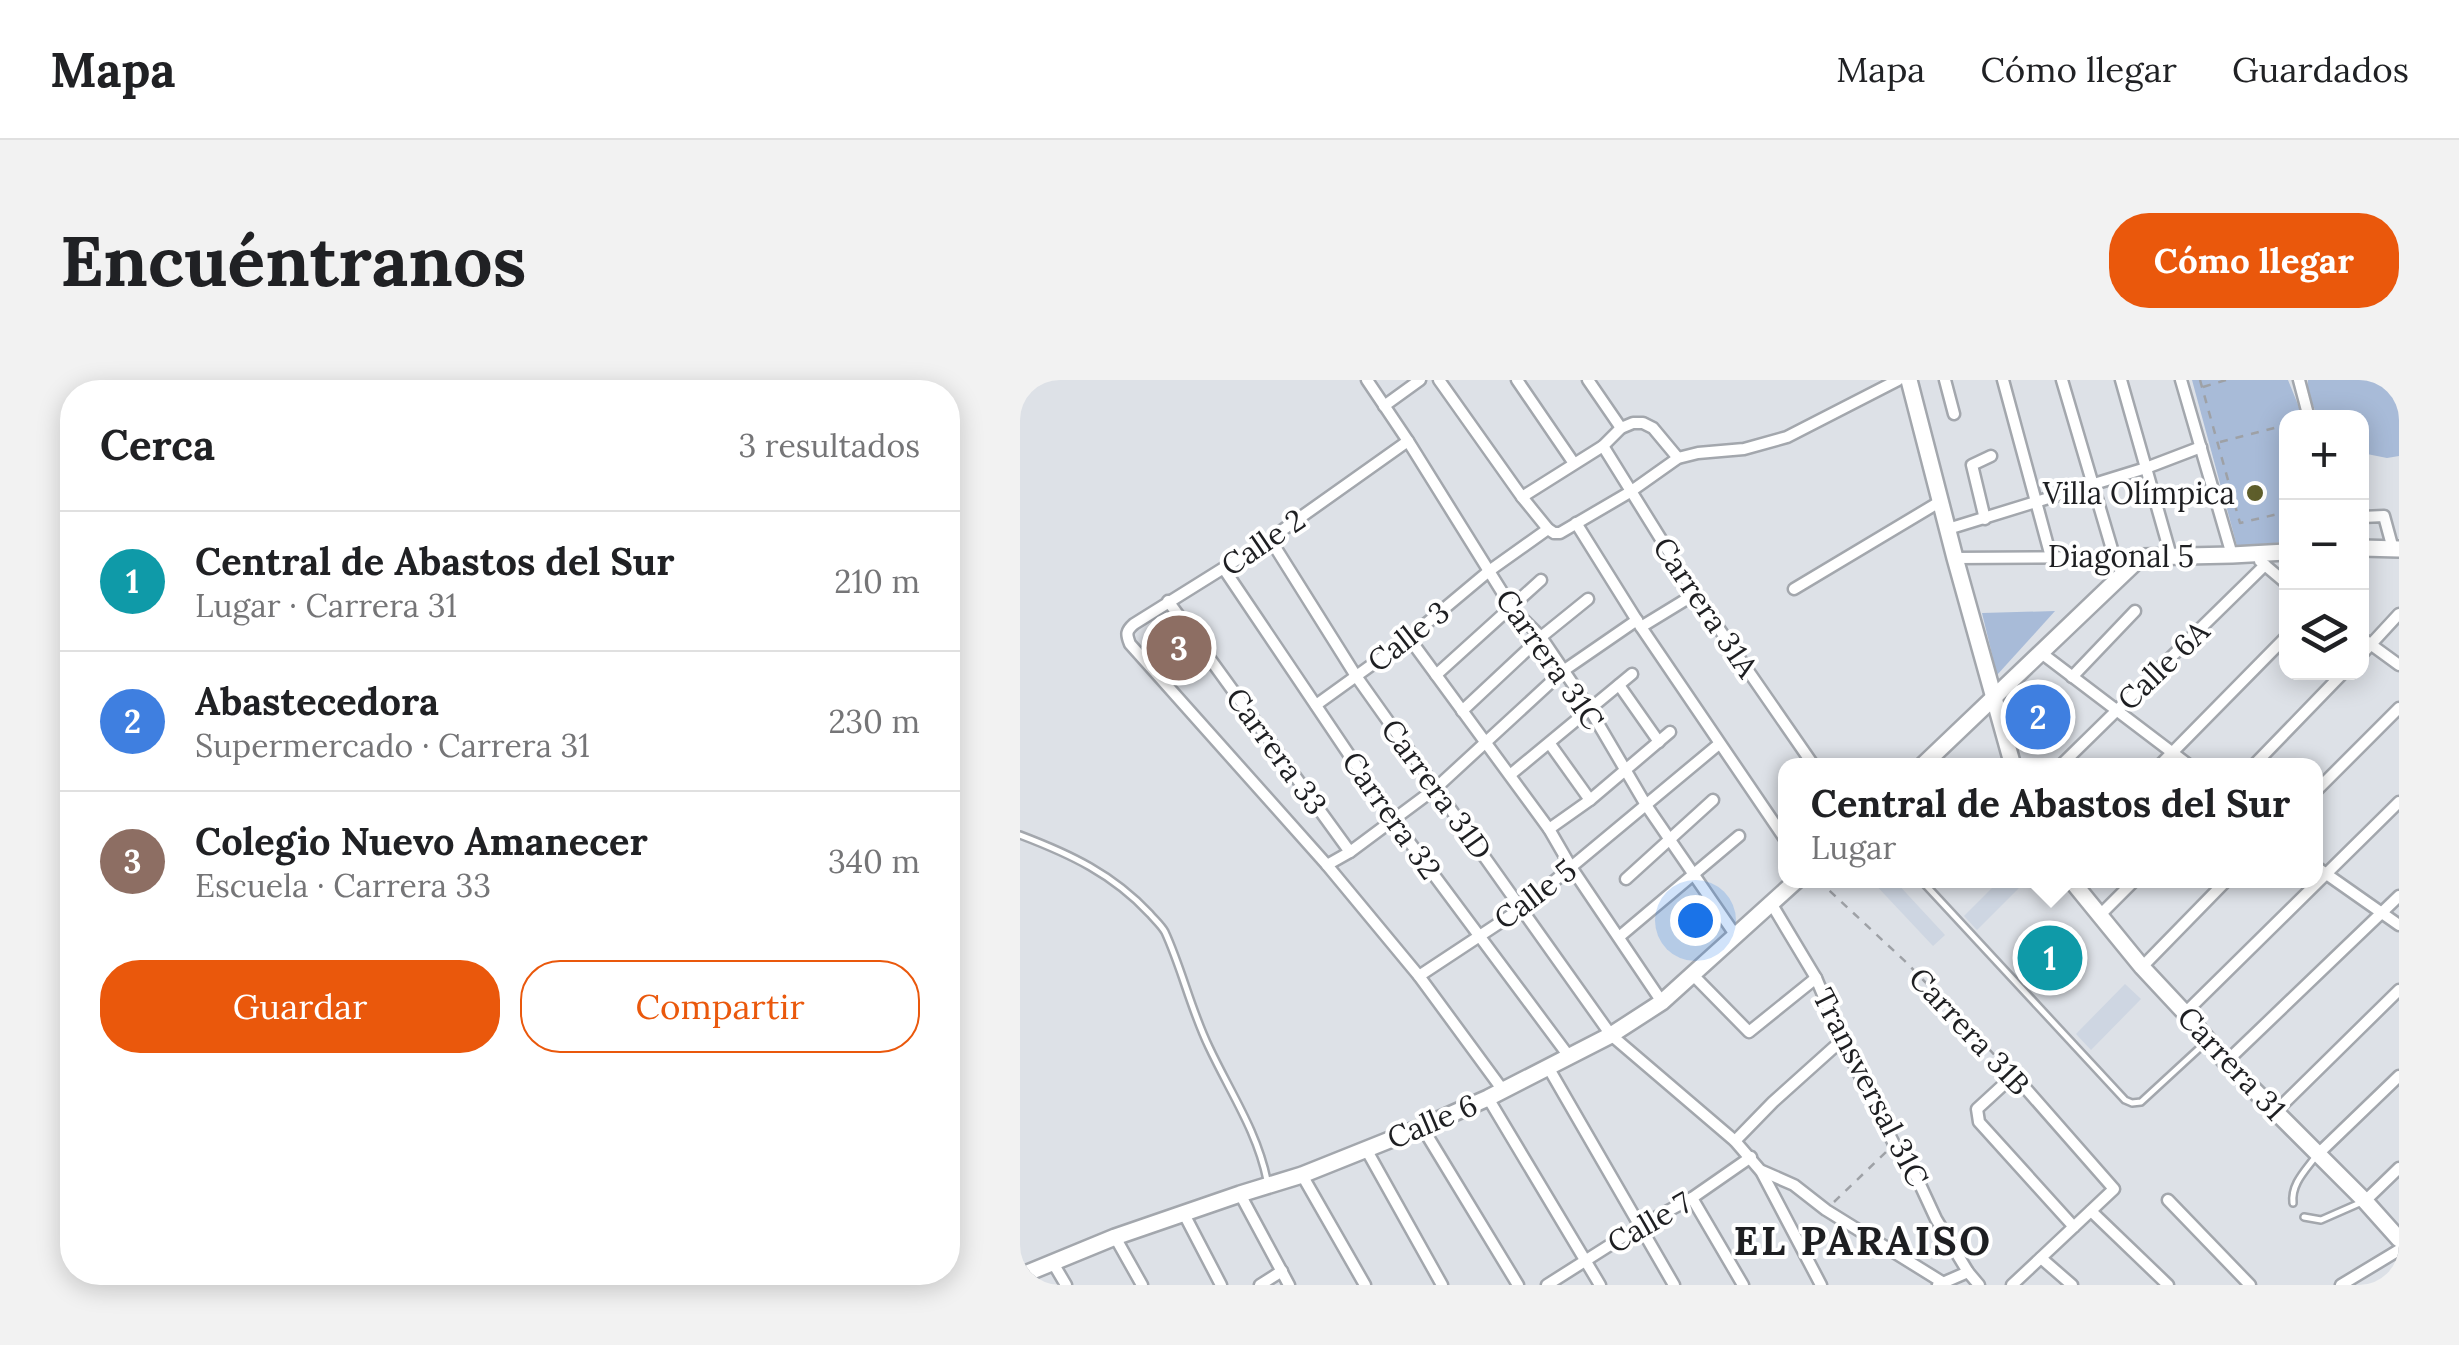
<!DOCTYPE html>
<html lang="es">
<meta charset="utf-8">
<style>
:root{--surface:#fff;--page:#f2f2f2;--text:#202124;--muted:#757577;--line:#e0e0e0;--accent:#ea580c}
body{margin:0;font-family:Lora,serif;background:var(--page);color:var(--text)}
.controls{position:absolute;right:30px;top:30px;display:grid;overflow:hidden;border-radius:20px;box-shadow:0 5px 25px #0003}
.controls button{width:90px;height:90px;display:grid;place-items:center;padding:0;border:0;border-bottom:2px solid var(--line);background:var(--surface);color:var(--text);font:50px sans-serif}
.you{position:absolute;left:675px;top:540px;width:35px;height:35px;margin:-25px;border:8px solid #fff;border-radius:50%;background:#1a73e8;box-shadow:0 0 0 15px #1a73e833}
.badge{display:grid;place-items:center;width:65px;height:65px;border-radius:50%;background:var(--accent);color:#fff;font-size:32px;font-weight:700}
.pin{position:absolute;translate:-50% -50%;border:5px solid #fff;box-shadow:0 2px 10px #0006}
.popup{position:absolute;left:758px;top:378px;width:545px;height:130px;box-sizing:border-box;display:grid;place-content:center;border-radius:20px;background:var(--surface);filter:drop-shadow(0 2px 8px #0005);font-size:32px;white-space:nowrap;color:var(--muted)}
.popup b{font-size:38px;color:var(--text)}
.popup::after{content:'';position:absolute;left:50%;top:100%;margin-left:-20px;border:20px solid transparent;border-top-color:var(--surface)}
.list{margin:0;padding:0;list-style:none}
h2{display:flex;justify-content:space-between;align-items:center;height:130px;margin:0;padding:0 40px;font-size:42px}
h2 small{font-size:32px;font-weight:400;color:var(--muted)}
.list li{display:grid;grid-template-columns:65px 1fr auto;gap:30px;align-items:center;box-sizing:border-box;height:140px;padding:0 40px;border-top:2px solid var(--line)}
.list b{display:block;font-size:38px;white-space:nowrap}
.list p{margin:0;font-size:32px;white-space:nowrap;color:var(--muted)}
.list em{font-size:32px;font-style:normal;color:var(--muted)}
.actions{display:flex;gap:20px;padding:30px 40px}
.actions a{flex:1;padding:22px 0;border:2px solid var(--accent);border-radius:40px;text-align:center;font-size:35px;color:var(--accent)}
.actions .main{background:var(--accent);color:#fff}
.icon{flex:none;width:55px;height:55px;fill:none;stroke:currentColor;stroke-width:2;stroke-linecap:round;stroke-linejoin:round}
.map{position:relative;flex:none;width:1379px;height:905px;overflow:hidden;border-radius:40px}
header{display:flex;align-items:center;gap:60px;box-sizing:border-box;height:140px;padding:0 50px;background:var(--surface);border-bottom:2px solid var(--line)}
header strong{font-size:48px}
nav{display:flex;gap:55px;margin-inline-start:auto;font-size:35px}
.intro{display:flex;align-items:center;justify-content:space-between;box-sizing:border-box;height:240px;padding:0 60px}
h1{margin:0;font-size:70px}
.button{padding:25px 45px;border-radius:40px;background:var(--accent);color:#fff;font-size:35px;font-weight:700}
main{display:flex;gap:60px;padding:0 60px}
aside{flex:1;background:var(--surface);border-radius:40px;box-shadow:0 5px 25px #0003}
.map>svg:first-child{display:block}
</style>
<header>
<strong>Mapa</strong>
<nav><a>Mapa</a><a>Cómo llegar</a><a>Guardados</a></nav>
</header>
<div class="intro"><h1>Encuéntranos</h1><a class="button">Cómo llegar</a></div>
<main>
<aside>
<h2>Cerca<small>3 resultados</small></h2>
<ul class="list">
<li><span class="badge" style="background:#0f9aa8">1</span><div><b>Central de Abastos del Sur</b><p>Lugar · Carrera 31</p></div><em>210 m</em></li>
<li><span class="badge" style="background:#3f7fe0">2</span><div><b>Abastecedora</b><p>Supermercado · Carrera 31</p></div><em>230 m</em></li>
<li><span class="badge" style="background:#8d6e63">3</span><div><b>Colegio Nuevo Amanecer</b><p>Escuela · Carrera 33</p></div><em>340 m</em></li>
</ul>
<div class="actions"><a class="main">Guardar</a><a>Compartir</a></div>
</aside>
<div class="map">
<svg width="1379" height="905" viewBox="0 0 1379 905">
<rect width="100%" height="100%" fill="#dde1e7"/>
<g fill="#ced6e2">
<polygon points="980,500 1006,501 957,550 944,536"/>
<polygon points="852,501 875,501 925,555 913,566"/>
<polygon points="1105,604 1121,619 1071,670 1056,654"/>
</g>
<g fill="#a8bbd8">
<polygon points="1172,0 1268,0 1283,37 1266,38 1266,162 1217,166"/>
<polygon points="1288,0 1379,0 1379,76 1367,78 1342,73 1342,38 1298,37 1287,11"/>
<polygon points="1035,231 977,295 962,233"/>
</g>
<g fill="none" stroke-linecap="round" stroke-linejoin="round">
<g stroke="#a3a7ad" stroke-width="10">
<g id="lane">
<path d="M 0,455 C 50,474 93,494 130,534 C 135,540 141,545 145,552 C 162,589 171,630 189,667 C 210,712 237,751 247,800"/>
<polyline points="901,500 1105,720 1112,723 1121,722 1184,664"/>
<path d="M 1273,823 C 1271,804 1285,791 1296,776"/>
<polyline points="1284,837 1301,840 1342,822"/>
</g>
</g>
<g stroke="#a3a7ad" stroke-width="15">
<g id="street">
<polyline points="347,0 388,61 492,228 521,257 569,328 626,425 716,556"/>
<polyline points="419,0 502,117 528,149 534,153 540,153 610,112 658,78 678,73 724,69 767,57 878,0"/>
<polyline points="497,0 553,82"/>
<polyline points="568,0 601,48"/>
<polyline points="925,0 934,34"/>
<polyline points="983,0 1031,177"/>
<polyline points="1042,0 1094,176"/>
<polyline points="1101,0 1151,176"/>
<polyline points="1161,0 1212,175"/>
<polyline points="1279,0 1289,38"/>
<polyline points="364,26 400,0"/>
<path d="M 388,61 L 250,159 L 114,244 C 106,251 106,254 110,264 L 307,485 L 399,596 L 482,709"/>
<polyline points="583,66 675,214 794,386"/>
<polyline points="502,117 583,66 601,48 613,43 623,43 633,48 658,78"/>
<polyline points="1342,137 1364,136 1373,169"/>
<polyline points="965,139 952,85 971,76"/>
<polyline points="556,143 621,247 765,459"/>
<polyline points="928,149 1126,88 1181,67"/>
<polyline points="250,159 336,296 591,655 715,761 740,790 774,805 806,830 922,902"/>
<polyline points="935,178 1121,177"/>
<polyline points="1240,181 1266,203"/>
<polyline points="204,189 373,440 548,675"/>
<polyline points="774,209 921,121"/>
<polyline points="148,221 330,472"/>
<polyline points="621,247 675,214"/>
<polyline points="389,258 529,449 551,487 642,622"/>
<polyline points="1342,258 1379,285"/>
<polyline points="1020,272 1170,386"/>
<polyline points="1342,274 1379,234"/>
<polyline points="416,295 521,200"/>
<polyline points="1052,297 1115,231"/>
<polyline points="599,305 639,362"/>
<polyline points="296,325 389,258 469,191 528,149"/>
<polyline points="442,331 521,257 568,219"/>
<polyline points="530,364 570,420"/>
<polyline points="1040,386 1245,185"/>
<polyline points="1139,386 1266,257"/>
<polyline points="1233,386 1324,292"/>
<polyline points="490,395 612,294"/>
<polyline points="1295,412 1379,328"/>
<polyline points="529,449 570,420 650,352"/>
<polyline points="307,485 330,472 416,408 543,291 617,240"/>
<polyline points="1295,486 1379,545"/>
<polyline points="606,499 693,420"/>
<polyline points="751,523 796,598 822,660 874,764 897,798 916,839 948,892 959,905"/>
<polyline points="1079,536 1115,500"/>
<polyline points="599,557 719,456"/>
<polyline points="1122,587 1207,500"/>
<polyline points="673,595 729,652 796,598"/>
<polyline points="399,596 502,528 699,364"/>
<polyline points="1165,633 1379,422"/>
<polyline points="1206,682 1379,516"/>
<polyline points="528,687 654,905"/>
<polyline points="468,718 580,905"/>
<polyline points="1256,731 1379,610"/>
<polyline points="402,747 498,905"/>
<polyline points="715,761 753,722 822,660"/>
<polyline points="346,769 422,905"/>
<polyline points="1298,774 1379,696"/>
<polyline points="741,791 801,905"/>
<polyline points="282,795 345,905"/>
<polyline points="220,814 269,905"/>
<polyline points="672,818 723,905"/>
<polyline points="1148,820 1230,905"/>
<polyline points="1345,821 1379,788"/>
<polyline points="1071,831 1148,905"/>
<polyline points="164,834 201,905"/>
<polyline points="95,857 122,905"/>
<polyline points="1021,878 1052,905"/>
<polyline points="33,883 46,905"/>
<polyline points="240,905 262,891"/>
<polyline points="527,905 620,846 672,818 731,777"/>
<polyline points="918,905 948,892"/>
<polyline points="992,905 1094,809 994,695 957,729 959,742 1054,847"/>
<polyline points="1321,905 1379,870"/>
</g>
</g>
<g stroke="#a3a7ad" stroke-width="20">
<g id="secondary">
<polyline points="889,0 935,178 993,386"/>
<polyline points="1342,168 1379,169"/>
<polyline points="902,386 1121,177 1212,175 1266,172"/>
<polyline points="1051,500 1122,587 1165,633 1206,682 1345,821 1379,859"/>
<polyline points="0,896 95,857 220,814 282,795 402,747 468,718 591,655 642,622 777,500"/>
</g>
</g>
<g stroke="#9ea1a6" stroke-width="2.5" stroke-dasharray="8 8" stroke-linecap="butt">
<polyline points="1180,0 1220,143 1266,132"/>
<polyline points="1183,7 1206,0"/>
<polyline points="1200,62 1266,45"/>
<polyline points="798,500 888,584 985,686"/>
<polyline points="814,822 866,772"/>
</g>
<use href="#lane" stroke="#fff" stroke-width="5"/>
<use href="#street" stroke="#fff" stroke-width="10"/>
<use href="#secondary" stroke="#fff" stroke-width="15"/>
</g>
<circle fill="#5e5e2b" stroke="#fff" stroke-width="4" cx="1235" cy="113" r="10"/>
<g text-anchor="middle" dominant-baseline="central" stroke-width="8" stroke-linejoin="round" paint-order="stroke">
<g font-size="30" fill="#1e1f22" stroke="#fff" text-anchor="end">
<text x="1215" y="113">Villa Olímpica</text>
</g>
<g font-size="30" fill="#1e1f22" stroke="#fff">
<text transform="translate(243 162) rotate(-34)">Calle 2</text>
<text x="1101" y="176">Diagonal 5</text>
<text transform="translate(686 227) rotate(56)">Carrera 31A</text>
<text transform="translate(388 256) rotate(-38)">Calle 3</text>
<text transform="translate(530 279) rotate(55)">Carrera 31C</text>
<text transform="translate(1143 285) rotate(-44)">Calle 6A</text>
<text transform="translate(257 371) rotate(54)">Carrera 33</text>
<text transform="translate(417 409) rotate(54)">Carrera 31D</text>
<text transform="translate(372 435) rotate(55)">Carrera 32</text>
<text transform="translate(515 514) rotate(-37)">Calle 5</text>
<text transform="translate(950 651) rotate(47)">Carrera 31B</text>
<text transform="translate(1212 683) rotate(47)">Carrera 31</text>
<text transform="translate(851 707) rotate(63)">Transversal 31C</text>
<text transform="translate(412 741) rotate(-23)">Calle 6</text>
<text transform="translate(629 842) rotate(-30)">Calle 7</text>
</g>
<g font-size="40" font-weight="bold" letter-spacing="2.5" fill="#1e1f22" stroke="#fff">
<text x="843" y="860">EL PARAISO</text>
</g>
</g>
</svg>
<div class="controls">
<button>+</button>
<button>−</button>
<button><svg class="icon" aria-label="layers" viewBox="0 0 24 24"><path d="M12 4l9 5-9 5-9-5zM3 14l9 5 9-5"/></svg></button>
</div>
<div class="you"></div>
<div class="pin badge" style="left:1030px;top:578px;background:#0f9aa8">1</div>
<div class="popup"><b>Central de Abastos del Sur</b>Lugar</div>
<div class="pin badge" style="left:1018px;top:337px;background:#3f7fe0">2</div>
<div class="pin badge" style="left:159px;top:268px;background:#8d6e63">3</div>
</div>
</main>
